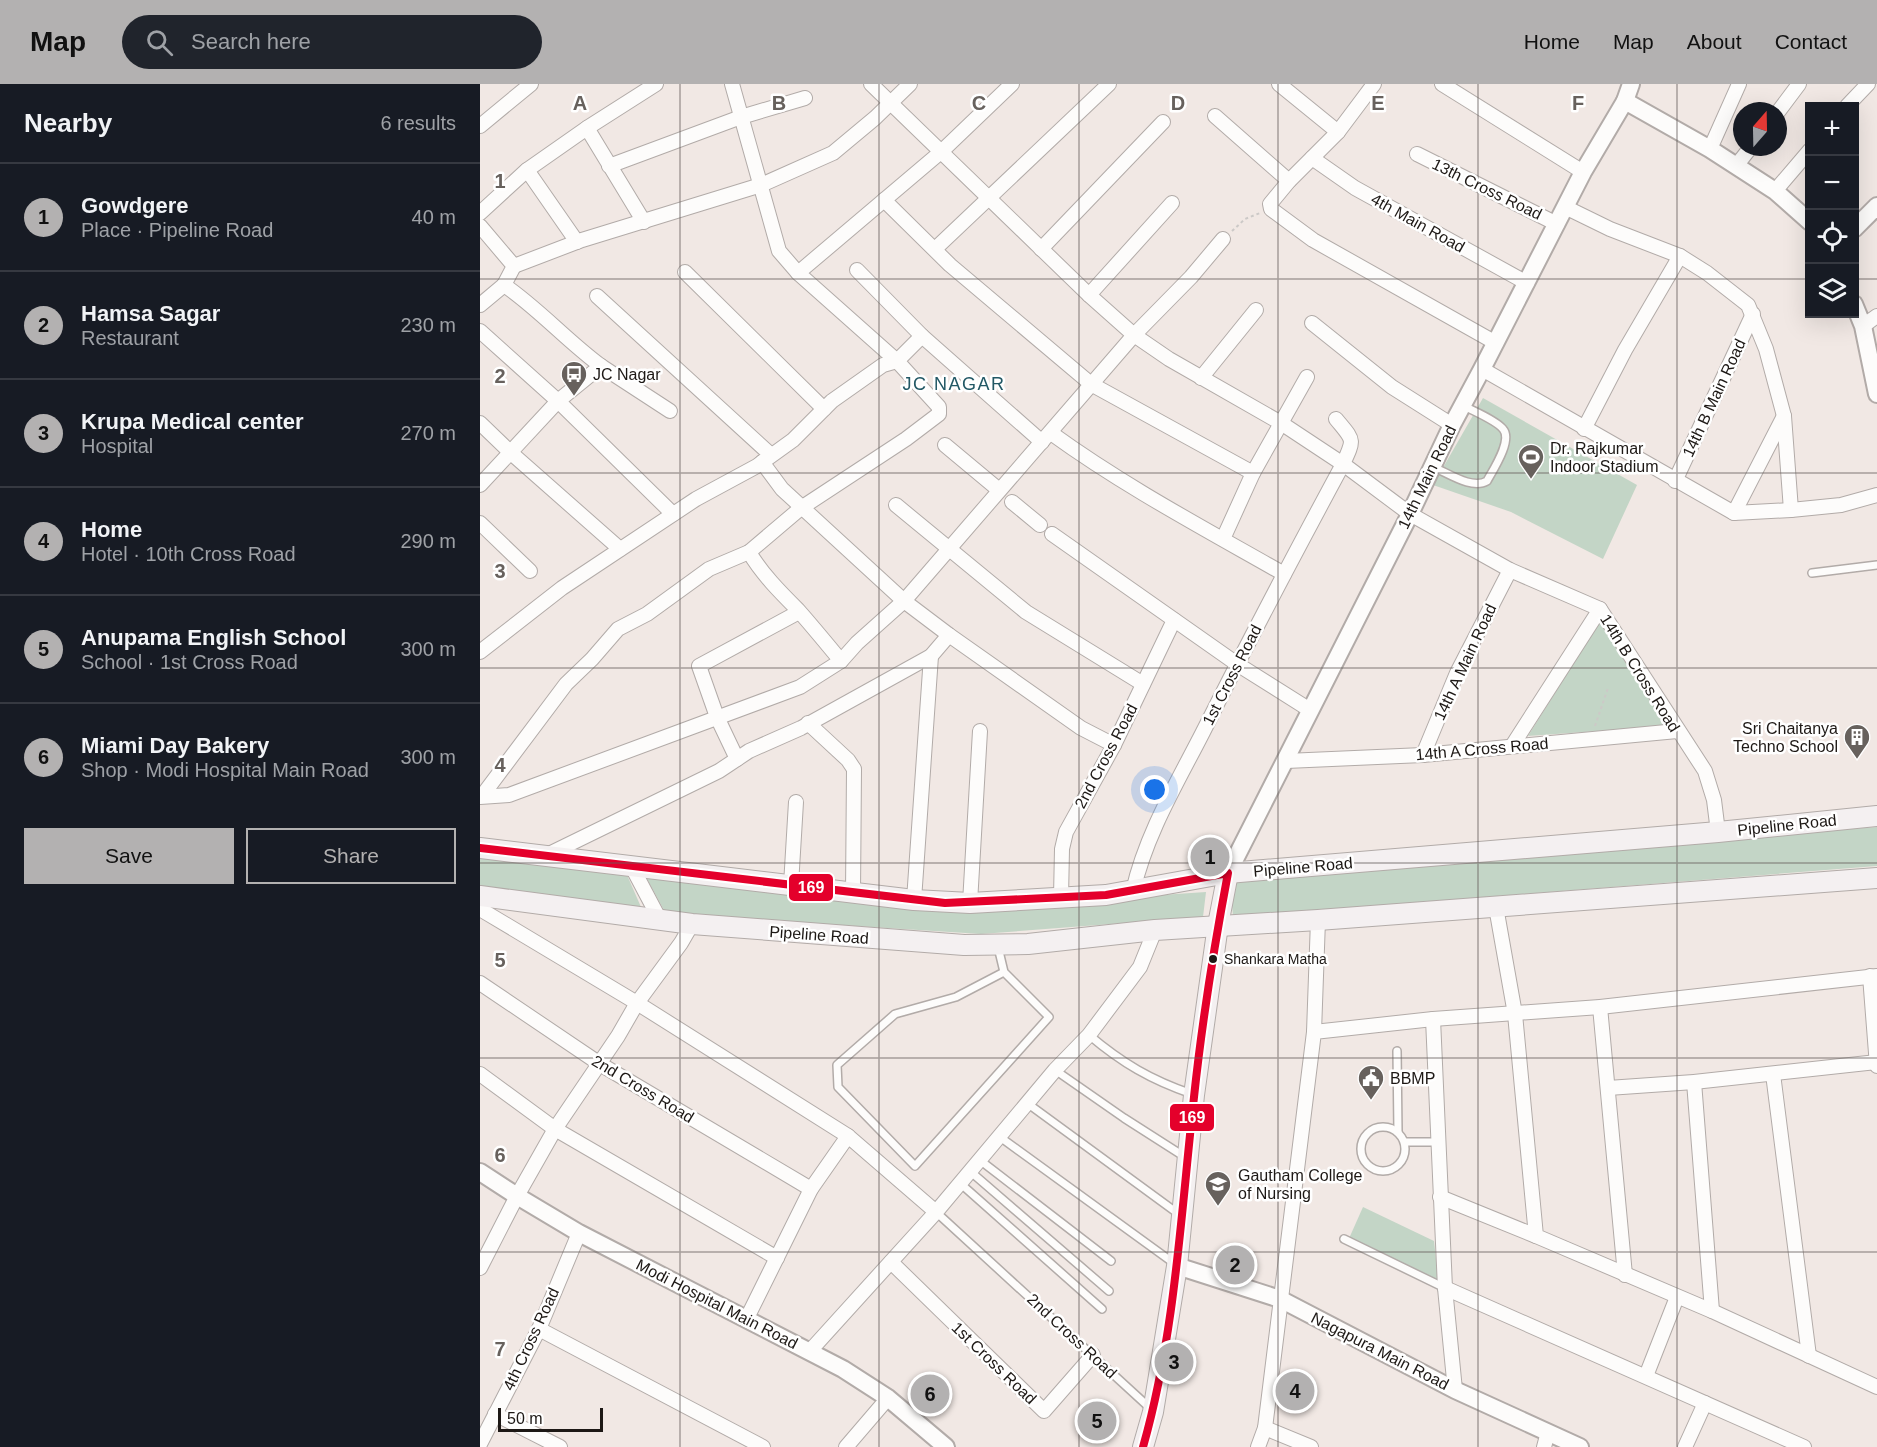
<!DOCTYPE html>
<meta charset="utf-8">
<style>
:root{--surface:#171b24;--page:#20242c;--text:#f1f3f6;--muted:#9ea1a6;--line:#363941;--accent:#b3b1b1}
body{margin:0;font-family:Arial,sans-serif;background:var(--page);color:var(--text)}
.controls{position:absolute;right:18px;top:18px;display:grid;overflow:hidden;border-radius:0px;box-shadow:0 6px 24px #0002}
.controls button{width:54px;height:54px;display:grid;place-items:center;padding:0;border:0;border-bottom:2px solid var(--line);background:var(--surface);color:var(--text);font:30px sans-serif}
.compass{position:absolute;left:1253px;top:18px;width:54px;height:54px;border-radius:50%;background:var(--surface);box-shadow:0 6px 24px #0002;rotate:20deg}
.scale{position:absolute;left:18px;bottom:15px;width:105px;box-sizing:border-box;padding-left:6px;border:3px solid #1d1815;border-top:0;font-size:16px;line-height:21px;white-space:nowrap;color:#1d1815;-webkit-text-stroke:4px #fff;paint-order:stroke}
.you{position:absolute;left:675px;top:706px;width:21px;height:21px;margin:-15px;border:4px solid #fff;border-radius:50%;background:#1a73e8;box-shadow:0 0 0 9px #1a73e833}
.badge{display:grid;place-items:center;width:39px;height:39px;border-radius:50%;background:var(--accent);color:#111;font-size:20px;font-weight:700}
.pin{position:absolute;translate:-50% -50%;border:3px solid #fff;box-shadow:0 2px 6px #0006}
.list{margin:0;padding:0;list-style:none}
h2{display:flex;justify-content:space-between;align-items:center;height:78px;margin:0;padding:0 24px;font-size:26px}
h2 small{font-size:20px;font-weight:400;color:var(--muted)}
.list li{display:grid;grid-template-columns:39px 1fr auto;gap:18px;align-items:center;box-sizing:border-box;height:108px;padding:0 24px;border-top:2px solid var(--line)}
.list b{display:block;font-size:22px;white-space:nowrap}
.list p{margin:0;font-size:20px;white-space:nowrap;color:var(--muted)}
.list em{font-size:20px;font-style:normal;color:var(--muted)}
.actions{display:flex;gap:12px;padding:18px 24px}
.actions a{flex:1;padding:14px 0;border:2px solid var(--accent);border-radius:0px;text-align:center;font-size:21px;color:var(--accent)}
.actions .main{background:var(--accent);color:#111}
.icon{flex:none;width:33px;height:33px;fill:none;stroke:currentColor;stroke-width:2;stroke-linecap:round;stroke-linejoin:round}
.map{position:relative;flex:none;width:1397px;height:1363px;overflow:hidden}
header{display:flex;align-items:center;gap:36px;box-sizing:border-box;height:84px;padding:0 30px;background:var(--accent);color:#111}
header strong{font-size:28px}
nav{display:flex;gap:33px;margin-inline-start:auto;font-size:21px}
.search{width:420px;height:54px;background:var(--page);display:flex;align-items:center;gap:15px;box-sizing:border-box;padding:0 21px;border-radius:33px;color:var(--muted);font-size:22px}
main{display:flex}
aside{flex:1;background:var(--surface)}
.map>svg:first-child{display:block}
</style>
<header>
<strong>Map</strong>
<div class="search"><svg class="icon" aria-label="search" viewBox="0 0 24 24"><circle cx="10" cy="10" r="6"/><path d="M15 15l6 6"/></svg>Search here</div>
<nav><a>Home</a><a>Map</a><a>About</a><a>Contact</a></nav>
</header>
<main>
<aside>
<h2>Nearby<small>6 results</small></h2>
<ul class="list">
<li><span class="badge">1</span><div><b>Gowdgere</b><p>Place · Pipeline Road</p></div><em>40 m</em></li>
<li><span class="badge">2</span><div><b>Hamsa Sagar</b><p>Restaurant</p></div><em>230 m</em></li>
<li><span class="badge">3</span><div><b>Krupa Medical center</b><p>Hospital</p></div><em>270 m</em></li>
<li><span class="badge">4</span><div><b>Home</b><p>Hotel · 10th Cross Road</p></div><em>290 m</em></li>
<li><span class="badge">5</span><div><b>Anupama English School</b><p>School · 1st Cross Road</p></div><em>300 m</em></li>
<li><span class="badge">6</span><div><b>Miami Day Bakery</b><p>Shop · Modi Hospital Main Road</p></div><em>300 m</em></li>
</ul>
<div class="actions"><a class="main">Save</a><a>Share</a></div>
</aside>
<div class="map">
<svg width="1397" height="1363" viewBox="0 0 1397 1363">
<rect width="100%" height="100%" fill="#f1e8e4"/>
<g fill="#c3d5c6">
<polygon points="1003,314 1157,401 1123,475 1031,428 953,401"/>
<polygon points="1120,537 1188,642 1048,652"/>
<polygon points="1397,743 1397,782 753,833 750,794"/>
<polygon points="0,774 147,791 161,823 0,804"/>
<polygon points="166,793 473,825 726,808 723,833 501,850 186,830"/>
<polygon points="883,1123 954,1157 959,1202 867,1159"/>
</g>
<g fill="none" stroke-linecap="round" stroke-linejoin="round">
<g stroke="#b2aba8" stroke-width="10">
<g id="service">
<path d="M 953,383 C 968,389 992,406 1007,397 C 1013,386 1033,356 1023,345 C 1016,336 993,327 982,321"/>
<polyline points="1332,489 1397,481"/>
<polyline points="518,863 524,888 476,913 415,930 357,981 358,1003 435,1082 569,933 524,888"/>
<path d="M 609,951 C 642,979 671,996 712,1010"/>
<polyline points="917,967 918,1048"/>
<polyline points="575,986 644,1034 705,1073"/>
<polyline points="547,1019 700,1131"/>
<circle cx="903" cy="1065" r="22"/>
<polyline points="520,1053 695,1180"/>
<polyline points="925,1058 958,1058"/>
<polyline points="501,1077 631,1177"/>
<polyline points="491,1088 629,1207"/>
<polyline points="481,1100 622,1225"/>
<polyline points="456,1128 671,1325"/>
<polyline points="864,1155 965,1204"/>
</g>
</g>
<g stroke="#b2aba8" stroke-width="16">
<g id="minor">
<polyline points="252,0 299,167 318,189"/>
<polyline points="391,0 609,211 654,251 689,275 801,339 863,380 930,430 1030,486 1120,525 1225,687 1234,716 1238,748"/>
<polyline points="799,0 858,48"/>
<polyline points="894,0 858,48 809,97 790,120 791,125 833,156 1016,259"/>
<polyline points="962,0 1103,88"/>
<polyline points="1367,22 1388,0"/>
<polyline points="1298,28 1319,0"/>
<polyline points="735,32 809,97"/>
<polyline points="0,42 51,0"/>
<polyline points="107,44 164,138"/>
<polyline points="1230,65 1259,0"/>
<polyline points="937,70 1077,140"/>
<polyline points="832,74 875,104 1047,199"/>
<polyline points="129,82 261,33 325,14"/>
<polyline points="1256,82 1271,63"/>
<polyline points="47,86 97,158"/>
<polyline points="1295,107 1330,66"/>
<polyline points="404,116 470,181 611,300 773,389 827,293"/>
<polyline points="1085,123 1130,145 1200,172 1227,189 1268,221 1286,265 1304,332 1311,426"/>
<polyline points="0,129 47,86 107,44 176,0"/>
<path d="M 0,142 L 34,182 L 24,201 C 59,225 87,257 121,282 L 78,317 L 0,401"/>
<polyline points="455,165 629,0"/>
<polyline points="561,165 683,38"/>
<polyline points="34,182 102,156 281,101 353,69 395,34 430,0"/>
<polyline points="377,186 442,252 562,358"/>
<polyline points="205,188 344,325"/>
<polyline points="609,211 692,119"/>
<polyline points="117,212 291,371"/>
<polyline points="0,221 24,201"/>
<polyline points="832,239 912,303 972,341"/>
<polyline points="1383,242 1397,232"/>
<polyline points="0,247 78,317 193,430"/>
<polyline points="121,282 190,327"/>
<polyline points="1002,285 1254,429 1311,426 1361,421 1397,411"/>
<polyline points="721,294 776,226"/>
<polyline points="0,339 30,368 140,465"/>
<polyline points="1104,345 1145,266 1200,172"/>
<path d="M 571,349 C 644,402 725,445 804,490"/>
<polyline points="465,361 519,406"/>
<polyline points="282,378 302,405 424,517 469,551 601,644 634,661"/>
<polyline points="1195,397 1273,230"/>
<polyline points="532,418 560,441"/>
<polyline points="416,421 546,528 663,600"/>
<polyline points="1254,429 1304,332"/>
<polyline points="0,439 50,487"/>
<polyline points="572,450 757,580 830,626"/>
<polyline points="743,455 773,389"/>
<path d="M 269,468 C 282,490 300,508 318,526 C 333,543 347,560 361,577"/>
<polyline points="0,568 82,504 216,415 277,382 313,356 352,317 403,281 417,277 318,189 462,67 532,0"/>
<polyline points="328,639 368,676 374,685 373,809"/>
<polyline points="1032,662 1120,525"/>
<polyline points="943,671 977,589 1030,486"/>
<polyline points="257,675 237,633 219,582 319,528"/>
<polyline points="806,677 943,671 1197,647"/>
<polyline points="2,712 86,600 112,575 138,545 167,530 229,485 269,468 321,424 426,355 459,330 459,323 417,277 442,252"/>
<polyline points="0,713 29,711 320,603 361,577 377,559 424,517 654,251 711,193 743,155"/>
<polyline points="67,771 239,687 269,667 321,644 451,572 469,551"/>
<polyline points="152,783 180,836"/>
<polyline points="311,801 316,718"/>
<path d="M 653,807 C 666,750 697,699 723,648 C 768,558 815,469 863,380 C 875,354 874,357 856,335"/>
<polyline points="581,813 582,765 586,748 634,661 694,536"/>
<polyline points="434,816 451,572"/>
<polyline points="490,819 500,647"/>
<polyline points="1016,823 1035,930 1056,1152 1232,1227 1397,1303"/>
<polyline points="0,825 157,919 368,1052 331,1105 266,1236"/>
<polyline points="1390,892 1397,982"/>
<polyline points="0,899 120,980 331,1105"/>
<polyline points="1120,923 1145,1191"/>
<polyline points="953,935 965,1204 975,1306"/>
<polyline points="834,948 838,836"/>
<polyline points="0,990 75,1045 297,1174"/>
<polyline points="1293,990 1329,1272"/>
<polyline points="1214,998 1232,1227"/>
<polyline points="1128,1004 1214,998 1397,978"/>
<polyline points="368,1052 456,1128"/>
<polyline points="960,1113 1056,1152"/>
<polyline points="411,1178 564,1327 613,1271"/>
<polyline points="0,1184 37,1112 75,1045 138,952 157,919 201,859 212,840"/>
<polyline points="965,1204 1324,1363"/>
<polyline points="59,1245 283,1363"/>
<polyline points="329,1268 456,1128 575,986 609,951 660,883 675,846"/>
<polyline points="1166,1292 1197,1213"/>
<polyline points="15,1330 80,1363"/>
<polyline points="785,1344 831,1363"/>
<polyline points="0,1360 59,1245 99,1149"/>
<polyline points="366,1363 408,1314"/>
<polyline points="778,1363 785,1344 834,948 953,935 1120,923 1397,892"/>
<polyline points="1064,1363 1068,1348"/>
<polyline points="1205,1363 1225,1319"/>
</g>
</g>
<g stroke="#b2aba8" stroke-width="20">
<g id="tertiary">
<polyline points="1145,17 1230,65 1295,107 1330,138"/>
<polyline points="1374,145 1397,122"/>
<polyline points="1374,220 1383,242 1397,310"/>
<polyline points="748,789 930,430 972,341 1002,285 1103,88 1145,17 1151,0"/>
<polyline points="0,1088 37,1112 99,1149 363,1285 408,1314 466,1363"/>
<polyline points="697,1182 800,1215 975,1306 1100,1363"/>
</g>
</g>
<g stroke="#b2aba8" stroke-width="22">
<g id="secondary">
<polyline points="0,764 434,816 490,819 626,811 748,789 1238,748 1397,732"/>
<polyline points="0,812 212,840 484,861 548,860 675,846 838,836 1397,794"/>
<polyline points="663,1363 673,1328 697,1182 714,1011 738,841 748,789"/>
</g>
</g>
<g stroke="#ccc9c7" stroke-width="2" stroke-dasharray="3 3" stroke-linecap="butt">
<polyline points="752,147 765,135 780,129"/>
<polyline points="1115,642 1128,604"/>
</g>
<use href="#service" stroke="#fdfcfb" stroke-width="7"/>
<use href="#minor" stroke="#fdfcfb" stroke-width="14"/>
<use href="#tertiary" stroke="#fdfcfb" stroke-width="16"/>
<use href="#secondary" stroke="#f4f0f1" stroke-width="20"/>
<g stroke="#fff" stroke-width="12">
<path id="bus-1" d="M 0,764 L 465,819 L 626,811 L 748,789 C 734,863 722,938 714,1013 C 701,1129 695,1251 663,1363"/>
</g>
<use href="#bus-1" stroke="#e4002b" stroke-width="8"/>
</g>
<path fill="none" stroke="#67615d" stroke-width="1.5" stroke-opacity="0.55" d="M 200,0 L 200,1363M 399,0 L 399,1363M 599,0 L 599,1363M 798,0 L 798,1363M 998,0 L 998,1363M 1197,0 L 1197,1363M 0,195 L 1330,195M 1374,195 L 1397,195M 0,389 L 1397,389M 0,584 L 1397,584M 0,779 L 1397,779M 0,974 L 1397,974M 0,1168 L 1397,1168"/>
<defs>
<g id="bus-pin" transform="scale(1.35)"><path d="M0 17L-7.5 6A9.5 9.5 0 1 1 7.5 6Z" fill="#67615d" stroke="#fff"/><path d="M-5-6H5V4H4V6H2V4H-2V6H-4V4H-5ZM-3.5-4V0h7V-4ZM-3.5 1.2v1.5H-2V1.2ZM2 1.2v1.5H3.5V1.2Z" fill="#fff"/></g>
<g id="stadium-pin" transform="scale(1.35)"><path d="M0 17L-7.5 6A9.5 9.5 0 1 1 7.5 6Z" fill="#67615d" stroke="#fff"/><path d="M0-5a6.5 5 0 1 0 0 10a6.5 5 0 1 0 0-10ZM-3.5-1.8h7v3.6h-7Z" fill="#fff"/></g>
<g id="building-pin" transform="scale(1.35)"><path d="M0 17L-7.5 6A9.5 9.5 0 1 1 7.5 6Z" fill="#67615d" stroke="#fff"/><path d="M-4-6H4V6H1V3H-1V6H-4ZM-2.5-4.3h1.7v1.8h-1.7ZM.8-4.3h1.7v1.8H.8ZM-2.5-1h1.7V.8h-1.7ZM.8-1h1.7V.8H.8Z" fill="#fff"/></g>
<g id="civic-pin" transform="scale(1.35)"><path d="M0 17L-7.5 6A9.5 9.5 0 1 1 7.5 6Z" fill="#67615d" stroke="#fff"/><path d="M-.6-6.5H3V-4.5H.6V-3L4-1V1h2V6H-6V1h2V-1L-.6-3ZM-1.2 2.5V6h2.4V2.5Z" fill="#fff"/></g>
<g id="school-pin" transform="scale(1.35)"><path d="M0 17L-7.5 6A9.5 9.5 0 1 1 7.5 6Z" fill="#67615d" stroke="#fff"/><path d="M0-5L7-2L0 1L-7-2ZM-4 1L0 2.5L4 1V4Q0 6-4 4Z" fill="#fff"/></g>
</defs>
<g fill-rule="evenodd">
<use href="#bus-pin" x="94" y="290"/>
<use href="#stadium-pin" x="1051" y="373"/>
<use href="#building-pin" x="1377" y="653"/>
<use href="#civic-pin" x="891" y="994"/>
<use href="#school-pin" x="738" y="1100"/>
</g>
<circle fill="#1d1815" stroke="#fff" stroke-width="2" cx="733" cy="875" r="5"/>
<g text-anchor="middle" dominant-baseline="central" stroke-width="5" stroke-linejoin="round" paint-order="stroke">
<g font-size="14" fill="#1d1815" stroke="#fff" text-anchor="start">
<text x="744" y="875">Shankara Matha</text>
</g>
<g font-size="16" fill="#1d1815" stroke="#fff">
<text transform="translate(1007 105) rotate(26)">13th Cross Road</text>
<text transform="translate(938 139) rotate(29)">4th Main Road</text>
<text transform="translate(1234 314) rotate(-65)">14th B Main Road</text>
<text transform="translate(947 393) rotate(-64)">14th Main Road</text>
<text transform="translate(985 578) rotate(-65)">14th A Main Road</text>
<text transform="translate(1160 589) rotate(58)">14th B Cross Road</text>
<text transform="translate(752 591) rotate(-63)">1st Cross Road</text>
<text transform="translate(1002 665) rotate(-5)">14th A Cross Road</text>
<text transform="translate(626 672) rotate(-62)">2nd Cross Road</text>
<text transform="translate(1307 741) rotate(-6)">Pipeline Road</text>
<text transform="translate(823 783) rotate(-5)">Pipeline Road</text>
<text transform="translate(339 851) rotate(4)">Pipeline Road</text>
<text transform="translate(163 1005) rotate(31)">2nd Cross Road</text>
<text transform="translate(237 1220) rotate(27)">Modi Hospital Main Road</text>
<text transform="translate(592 1252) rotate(43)">2nd Cross Road</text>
<text transform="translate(51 1255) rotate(-65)">4th Cross Road</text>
<text transform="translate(900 1267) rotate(27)">Nagapura Main Road</text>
<text transform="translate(514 1279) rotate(44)">1st Cross Road</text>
</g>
<g font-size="16" fill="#1d1815" stroke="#fff" text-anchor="start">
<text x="113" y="290">JC Nagar</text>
<text x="1070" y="364">Dr. Rajkumar<tspan x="1070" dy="18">Indoor Stadium</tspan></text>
<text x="1358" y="644" text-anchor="end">Sri Chaitanya<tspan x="1358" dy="18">Techno School</tspan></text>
<text x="910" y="994">BBMP</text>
<text x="758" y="1091">Gautham College<tspan x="758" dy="18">of Nursing</tspan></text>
</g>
<g font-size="18" letter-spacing="1.5" fill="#225865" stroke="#fff">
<text x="474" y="300">JC NAGAR</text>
</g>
</g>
<g font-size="20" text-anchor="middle" font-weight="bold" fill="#67615d" stroke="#fff" stroke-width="5" stroke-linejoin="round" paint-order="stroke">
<text x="100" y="26">A</text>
<text x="299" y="26">B</text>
<text x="499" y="26">C</text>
<text x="698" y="26">D</text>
<text x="898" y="26">E</text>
<text x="1098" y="26">F</text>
<text x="20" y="104">1</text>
<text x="20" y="299">2</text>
<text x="20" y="494">3</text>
<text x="20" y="688">4</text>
<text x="20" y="883">5</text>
<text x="20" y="1078">6</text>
<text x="20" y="1272">7</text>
</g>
<g stroke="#fff" stroke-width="2">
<rect x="308" y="789" width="46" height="29" rx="6" fill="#e4002b"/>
<rect x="689" y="1019" width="46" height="29" rx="6" fill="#e4002b"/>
</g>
<g font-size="16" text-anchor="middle" font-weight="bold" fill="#fff">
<text x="331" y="809">169</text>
<text x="712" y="1039">169</text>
</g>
</svg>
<div class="controls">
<button>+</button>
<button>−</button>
<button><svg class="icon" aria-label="locate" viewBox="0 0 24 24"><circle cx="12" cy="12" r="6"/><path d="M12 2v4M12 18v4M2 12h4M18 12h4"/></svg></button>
<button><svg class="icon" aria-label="layers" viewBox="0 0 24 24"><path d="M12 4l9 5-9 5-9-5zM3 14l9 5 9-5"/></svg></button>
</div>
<svg class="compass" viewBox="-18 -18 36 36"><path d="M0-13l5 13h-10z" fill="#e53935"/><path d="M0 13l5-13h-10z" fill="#9ea1a6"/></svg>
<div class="scale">50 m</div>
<div class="you"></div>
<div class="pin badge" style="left:730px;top:773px">1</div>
<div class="pin badge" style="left:755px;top:1181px">2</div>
<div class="pin badge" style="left:694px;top:1278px">3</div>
<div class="pin badge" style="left:815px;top:1307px">4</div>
<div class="pin badge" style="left:617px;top:1337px">5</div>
<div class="pin badge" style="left:450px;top:1310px">6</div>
</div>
</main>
